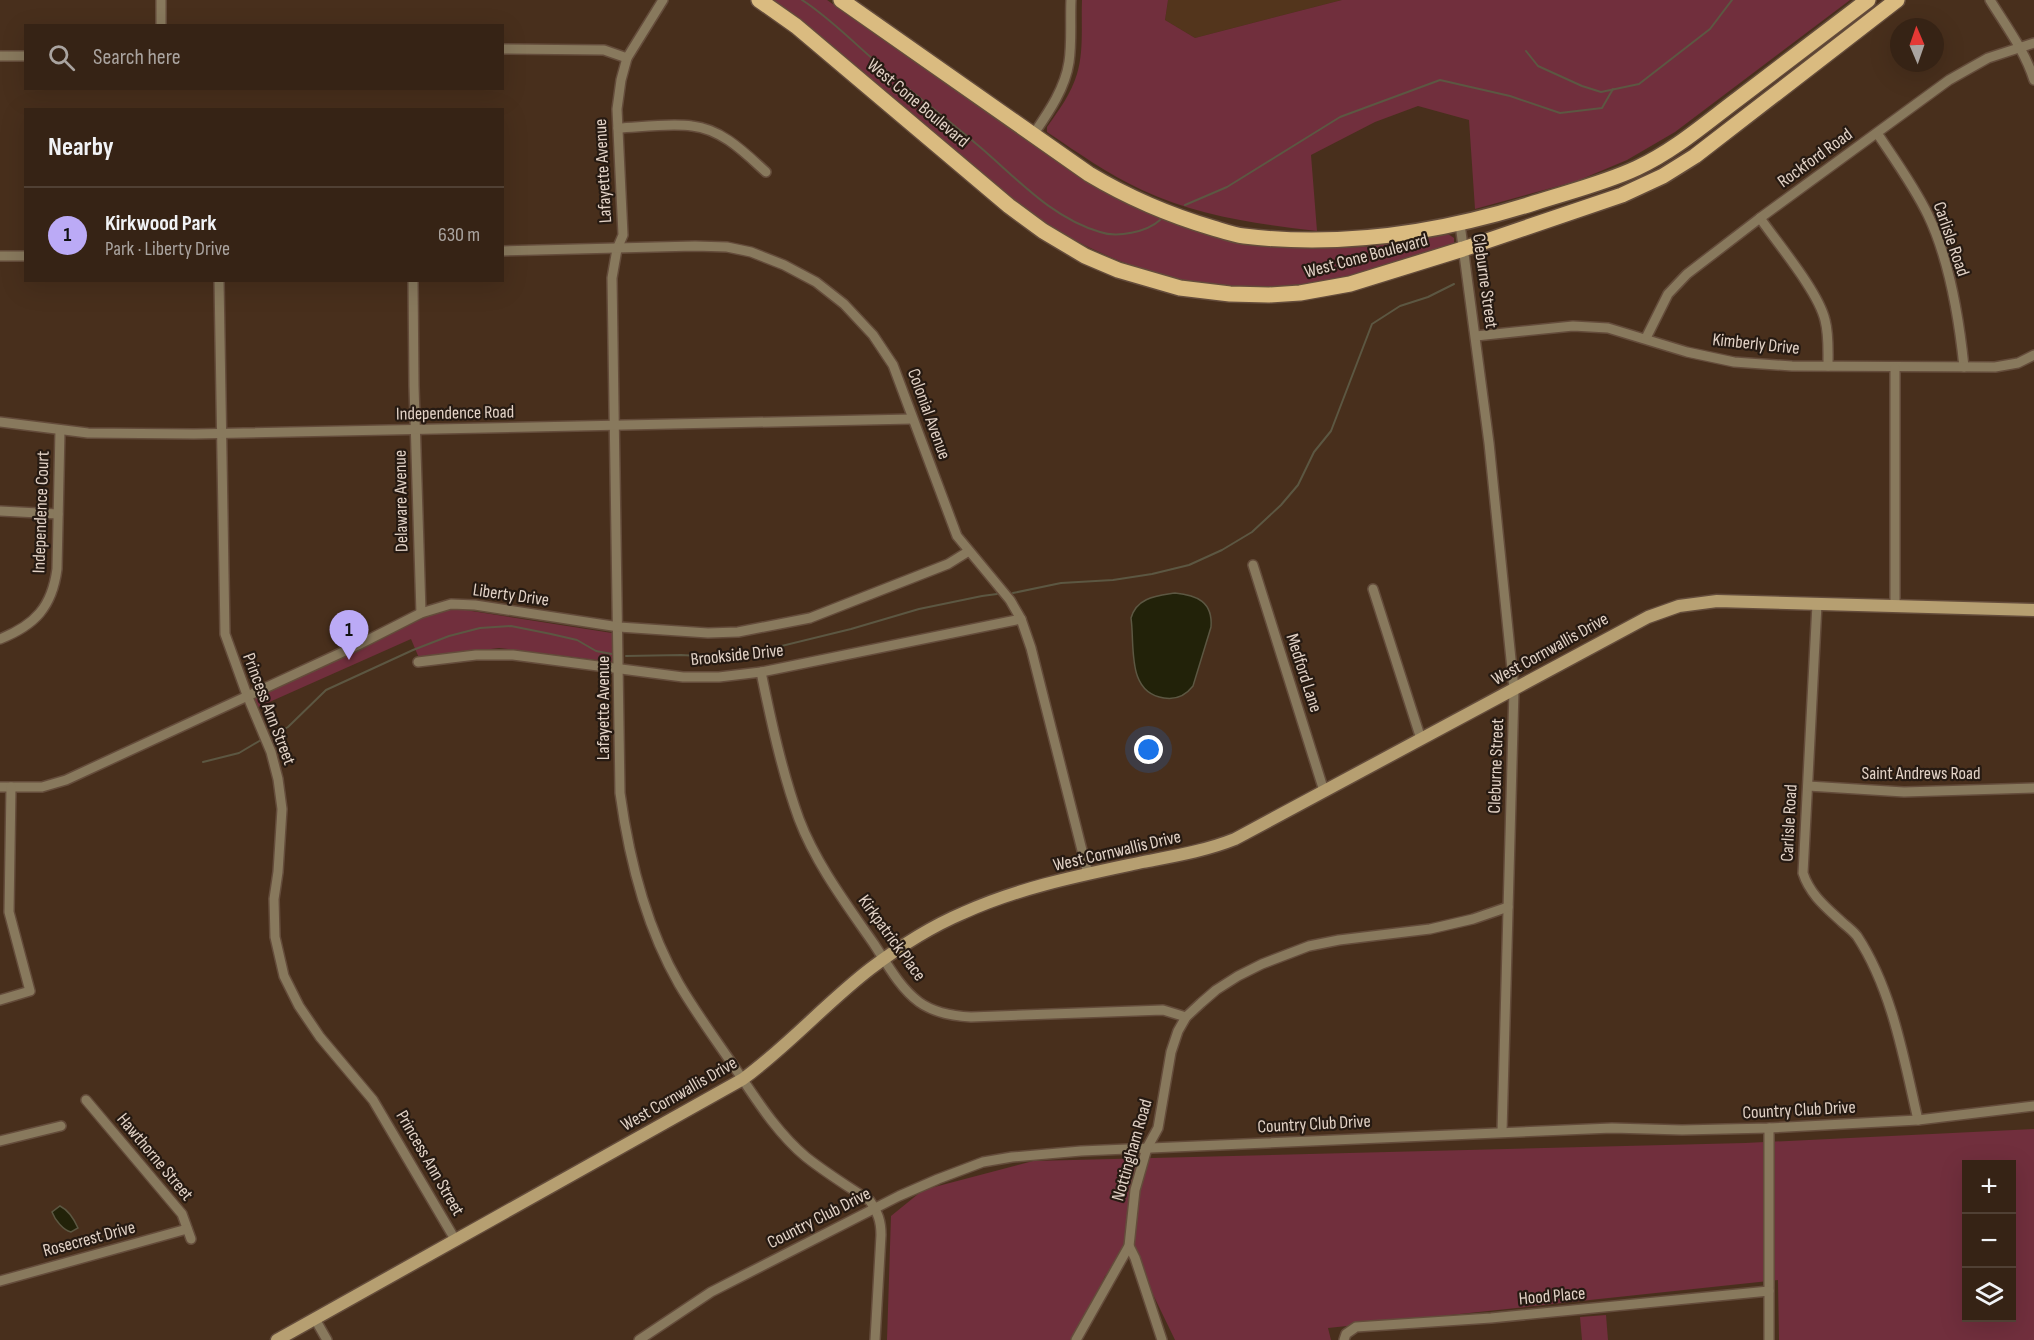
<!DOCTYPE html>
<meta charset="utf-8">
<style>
:root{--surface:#362315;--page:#412f22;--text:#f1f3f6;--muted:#aaa4a0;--line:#504034;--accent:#bbaaf6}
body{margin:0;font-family:"Sofia Sans Condensed",sans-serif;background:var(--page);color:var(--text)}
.controls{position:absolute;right:18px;bottom:18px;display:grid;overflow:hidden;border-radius:0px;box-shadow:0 6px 24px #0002}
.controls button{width:54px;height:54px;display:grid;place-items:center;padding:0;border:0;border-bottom:2px solid var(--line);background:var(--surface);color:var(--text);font:30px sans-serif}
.compass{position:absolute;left:1890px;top:18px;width:54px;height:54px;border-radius:50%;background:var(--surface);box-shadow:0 6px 24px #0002;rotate:358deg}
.you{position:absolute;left:1149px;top:750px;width:21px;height:21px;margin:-15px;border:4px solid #fff;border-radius:50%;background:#1a73e8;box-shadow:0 0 0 9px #1a73e833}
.badge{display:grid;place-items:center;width:39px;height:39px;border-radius:50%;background:var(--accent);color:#111;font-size:20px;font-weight:700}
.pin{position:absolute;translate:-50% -50px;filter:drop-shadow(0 2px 3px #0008)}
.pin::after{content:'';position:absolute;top:32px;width:21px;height:18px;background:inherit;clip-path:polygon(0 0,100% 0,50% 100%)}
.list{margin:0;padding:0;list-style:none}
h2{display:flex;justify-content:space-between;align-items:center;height:78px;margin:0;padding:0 24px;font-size:26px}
h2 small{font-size:20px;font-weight:400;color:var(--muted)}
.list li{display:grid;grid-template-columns:39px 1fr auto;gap:18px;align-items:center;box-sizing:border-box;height:96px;padding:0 24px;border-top:2px solid var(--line)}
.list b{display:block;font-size:22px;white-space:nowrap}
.list p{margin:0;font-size:20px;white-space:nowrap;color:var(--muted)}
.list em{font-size:20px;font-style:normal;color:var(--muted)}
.icon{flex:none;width:33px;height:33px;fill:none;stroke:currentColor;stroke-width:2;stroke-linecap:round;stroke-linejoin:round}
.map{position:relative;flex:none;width:2034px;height:1340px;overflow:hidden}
.search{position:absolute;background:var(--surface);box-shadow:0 6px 24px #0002;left:24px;top:24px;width:480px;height:66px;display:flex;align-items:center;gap:15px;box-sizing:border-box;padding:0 21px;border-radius:0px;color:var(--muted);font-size:22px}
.panel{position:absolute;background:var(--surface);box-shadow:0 6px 24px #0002;left:24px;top:108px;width:480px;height:174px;border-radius:0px}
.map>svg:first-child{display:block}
</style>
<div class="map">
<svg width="2034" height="1340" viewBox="0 0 2034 1340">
<rect width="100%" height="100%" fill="#482f1c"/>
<polygon fill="#53351c" points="1168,0 1342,0 1195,38 1165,20"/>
<g fill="#712f3d" fill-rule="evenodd">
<path d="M 772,0 L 827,0 L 1075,173 L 1270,244 L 1318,248 L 1366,247 L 1448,234 L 1454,238 L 1454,244 C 1422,254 1391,266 1358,274 C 1234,304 1126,281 1022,207 L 842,54 Z"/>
<path d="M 1082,0 L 1168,0 L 1165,20 L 1195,38 L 1342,0 L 1850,0 L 1675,132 L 1627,160 L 1577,181 L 1475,209 L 1469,120 L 1418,106 L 1375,122 L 1311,155 L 1317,231 C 1258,224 1197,216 1142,190 C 1108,174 1078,153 1047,132 L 1047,127 C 1059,110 1071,94 1077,74 C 1084,51 1081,24 1082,0 Z"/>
<polygon points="459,609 612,633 613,662 499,648 419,658 411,639 256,708 251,698 427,614 440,610"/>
<path d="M 2034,1129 L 2034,1340 L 1779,1340 L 1778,1280 L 1328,1328 L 1331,1340 L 1175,1340 L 1133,1253 L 1105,1276 L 1073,1340 L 887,1340 L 891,1216 L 923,1190 L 1033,1161 L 1745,1143 ZM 1966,1164 L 2012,1164 L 2012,1318 L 1966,1318 Z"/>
<polygon points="1606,1315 1608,1340 1582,1340 1580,1317"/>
</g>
<g fill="#222209" stroke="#5c5742" stroke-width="1.5">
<path d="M 1175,593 C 1197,595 1213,602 1211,627 L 1193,686 C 1186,695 1176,700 1164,698 C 1126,693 1135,645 1131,618 C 1137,597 1157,596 1175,593 Z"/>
<path d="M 60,1206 C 68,1210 74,1219 78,1228 L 71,1232 C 63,1230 55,1220 52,1212 Z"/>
</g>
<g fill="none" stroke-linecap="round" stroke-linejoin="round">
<g stroke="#5c5742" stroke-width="2">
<path d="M 802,0 C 829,17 857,46 882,67 C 917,97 954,124 988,154 C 1022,184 1055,219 1100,232 C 1117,238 1147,232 1160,220"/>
<polyline points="1526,51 1538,66 1582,86 1601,92 1639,84 1710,29 1732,0"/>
<polyline points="1185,205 1227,187 1340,117 1440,80 1510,96 1560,113 1602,108 1613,89"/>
<polyline points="1013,593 1061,583 1113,580 1152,574 1189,565 1222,550 1252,532 1281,505 1298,485 1314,452 1331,431 1372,324 1400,306 1428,297 1454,284"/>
<polyline points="626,656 681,655 718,657 745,655 851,629 919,609 982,596 997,594"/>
<polyline points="270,737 288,727 326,690 413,650 449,636 480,628 511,626 551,634 577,640 596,651 612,654"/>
<polyline points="203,762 239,753 261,740"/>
</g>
<g stroke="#644c3b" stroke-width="12">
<g id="street">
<path d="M 663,0 L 627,58 L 621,80 L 617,109 L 623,235 L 617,249 L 612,278 L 620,793 C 629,859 645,925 679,984 C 696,1013 716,1040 735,1068 C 756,1099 777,1133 806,1157 C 826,1173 849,1187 870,1201 C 878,1213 881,1221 881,1235 L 875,1340"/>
<path d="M 1990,0 C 2006,26 2025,51 2034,80"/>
<polyline points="161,26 161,0"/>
<polyline points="502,49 604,50 627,58"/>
<polyline points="0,56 26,56"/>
<path d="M 618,128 C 641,127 670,123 692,126 C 722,129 745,153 766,172"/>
<path d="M 1877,133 C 1895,160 1914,186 1928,215 C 1949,259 1959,318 1964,367"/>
<path d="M 1033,135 C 1048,113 1065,89 1069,62 C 1072,42 1070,20 1071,0"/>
<path d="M 1760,218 C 1778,244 1818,291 1825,320 C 1829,335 1828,351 1828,366"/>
<polyline points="1460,224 1489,443 1514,689 1502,1132"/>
<polyline points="502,251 695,246 727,247 751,252 784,265 816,282 844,304 873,335 893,365 957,536 1010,600 1021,619 1031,648 1088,874"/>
<polyline points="0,256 26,256"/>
<polyline points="219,280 225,634 247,695 271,752 278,779 282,809 278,872 274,899 275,937 284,976 299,1006 320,1037 373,1100 456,1241"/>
<polyline points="413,280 414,386 421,613"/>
<polyline points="1476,336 1573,326 1608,328 1687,352 1734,362 1792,366 1995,367 2018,363 2034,355"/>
<polyline points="1646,338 1668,294 1687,274 1760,218 1949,80 1988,58 2034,43"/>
<polyline points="1895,368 1895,606"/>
<polyline points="0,422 88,433 194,434 912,419"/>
<polyline points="0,511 58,514"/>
<polyline points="1253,565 1324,791"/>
<polyline points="1373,589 1421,739"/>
<path d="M 1817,604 L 1803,873 C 1810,895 1827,908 1843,923 C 1848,927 1853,931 1857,936 C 1892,989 1904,1059 1918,1120"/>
<path d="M 0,639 C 35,625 52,607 57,569 L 60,430"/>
<polyline points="418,662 476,655 513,655 683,677 719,677 761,672 1021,619"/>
<path d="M 761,672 C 771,721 782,772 799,819 C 816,864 847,905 874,944 C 887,964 900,988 919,1002 C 934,1013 953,1016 971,1017 L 1163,1010 L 1186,1017"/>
<polyline points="1808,786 1904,792 2034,788"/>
<polyline points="0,787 42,787 66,780 358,645 421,613 451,604 475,605 619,627 708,633 738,632 810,618 948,564 969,551"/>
<polyline points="0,1000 30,991 9,912 11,787"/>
<polyline points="86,1100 182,1214 191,1239"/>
<polyline points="1769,1128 1769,1340"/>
<polyline points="0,1141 61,1126"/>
<polyline points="1129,1246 1135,1258 1162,1340"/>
<polyline points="0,1281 187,1229"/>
<polyline points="315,1319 327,1340"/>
<polyline points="639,1340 711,1292 899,1196 938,1179 983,1162 1012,1157 1081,1151 1612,1128 1682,1130 1769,1128 1918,1120 2034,1106"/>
<polyline points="1076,1340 1129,1246 1135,1190 1147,1148 1158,1128 1171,1052 1178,1031 1186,1017 1201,1003 1216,990 1238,976 1262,964 1309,946 1339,940 1430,929 1473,919 1508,907"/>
<polyline points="1344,1340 1346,1334 1356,1327 1491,1318 1769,1291"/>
</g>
</g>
<g stroke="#644c3b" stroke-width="15">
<path id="secondary" d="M 277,1340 L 743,1079 C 788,1046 826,1003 870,969 C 899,947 930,927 963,913 C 1020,887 1082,875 1143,862 C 1174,856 1205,851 1235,839 L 1648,617 L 1679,606 L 1717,601 L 2034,610"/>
</g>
<g stroke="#644c3b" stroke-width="18">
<g id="primary">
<polyline points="759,0 796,26 1009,206 1043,231 1085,256 1118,270 1180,288 1230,294 1269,295 1300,293 1350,284 1463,249 1622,195 1663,176 1695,156 1897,0"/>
<path d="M 841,0 L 1089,174 C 1129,198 1169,215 1213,228 C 1223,231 1234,235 1244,236 C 1343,248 1439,233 1534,203 C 1568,192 1605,183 1637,168 C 1674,151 1706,123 1738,99 C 1781,66 1825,33 1868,0"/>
</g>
</g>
<use href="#street" stroke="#88795d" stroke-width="9"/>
<use href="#secondary" stroke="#b69f71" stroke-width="12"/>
<use href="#primary" stroke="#dabb80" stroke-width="15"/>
</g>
<g text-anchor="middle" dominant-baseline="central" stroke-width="4.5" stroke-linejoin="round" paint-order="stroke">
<g font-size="18" fill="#e2d2c6" stroke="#261a12">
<text transform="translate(918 103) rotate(40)">West Cone Boulevard</text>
<text transform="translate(1815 158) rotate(-36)">Rockford Road</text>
<text transform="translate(603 171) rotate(-93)">Lafayette Avenue</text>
<text transform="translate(1951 239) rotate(71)">Carlisle Road</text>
<text transform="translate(1366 256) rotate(-15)">West Cone Boulevard</text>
<text transform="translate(1485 281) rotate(82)">Cleburne Street</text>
<text transform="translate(1756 344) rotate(6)">Kimberly Drive</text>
<text transform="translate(455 413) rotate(-1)">Independence Road</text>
<text transform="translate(929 414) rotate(70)">Colonial Avenue</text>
<text transform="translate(401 501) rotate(-91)">Delaware Avenue</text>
<text transform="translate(41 512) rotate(-88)">Independence Court</text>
<text transform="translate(511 595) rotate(8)">Liberty Drive</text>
<text transform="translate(1550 649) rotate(-29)">West Cornwallis Drive</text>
<text transform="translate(737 655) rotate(-6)">Brookside Drive</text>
<text transform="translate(1304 673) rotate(72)">Medford Lane</text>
<text transform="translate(603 708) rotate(-90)">Lafayette Avenue</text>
<text transform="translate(269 709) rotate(69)">Princess Ann Street</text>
<text transform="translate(1496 766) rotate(-88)">Cleburne Street</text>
<text x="1921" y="773">Saint Andrews Road</text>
<text transform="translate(1789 823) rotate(-87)">Carlisle Road</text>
<text transform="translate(1117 851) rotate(-13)">West Cornwallis Drive</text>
<text transform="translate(892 938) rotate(54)">Kirkpatrick Place</text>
<text transform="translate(679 1094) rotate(-30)">West Cornwallis Drive</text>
<text transform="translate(1799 1110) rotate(-3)">Country Club Drive</text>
<text transform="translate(1314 1124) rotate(-3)">Country Club Drive</text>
<text transform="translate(1132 1150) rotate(-74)">Nottingham Road</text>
<text transform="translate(155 1157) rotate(50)">Hawthorne Street</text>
<text transform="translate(430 1163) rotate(60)">Princess Ann Street</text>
<text transform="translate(819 1218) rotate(-27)">Country Club Drive</text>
<text transform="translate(89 1239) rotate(-15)">Rosecrest Drive</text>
<text transform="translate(1552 1296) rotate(-5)">Hood Place</text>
</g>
</g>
</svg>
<div class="controls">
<button>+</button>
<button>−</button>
<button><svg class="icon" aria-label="layers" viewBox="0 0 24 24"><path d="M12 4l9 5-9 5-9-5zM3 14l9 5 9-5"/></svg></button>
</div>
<svg class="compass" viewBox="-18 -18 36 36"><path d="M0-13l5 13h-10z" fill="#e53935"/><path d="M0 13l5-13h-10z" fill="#aaa4a0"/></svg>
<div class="you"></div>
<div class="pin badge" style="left:349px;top:660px">1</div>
<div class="search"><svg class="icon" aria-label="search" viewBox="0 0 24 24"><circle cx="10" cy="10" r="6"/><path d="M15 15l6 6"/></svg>Search here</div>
<section class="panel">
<h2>Nearby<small></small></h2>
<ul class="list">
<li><span class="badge">1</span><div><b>Kirkwood Park</b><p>Park · Liberty Drive</p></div><em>630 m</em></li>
</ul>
</section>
</div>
